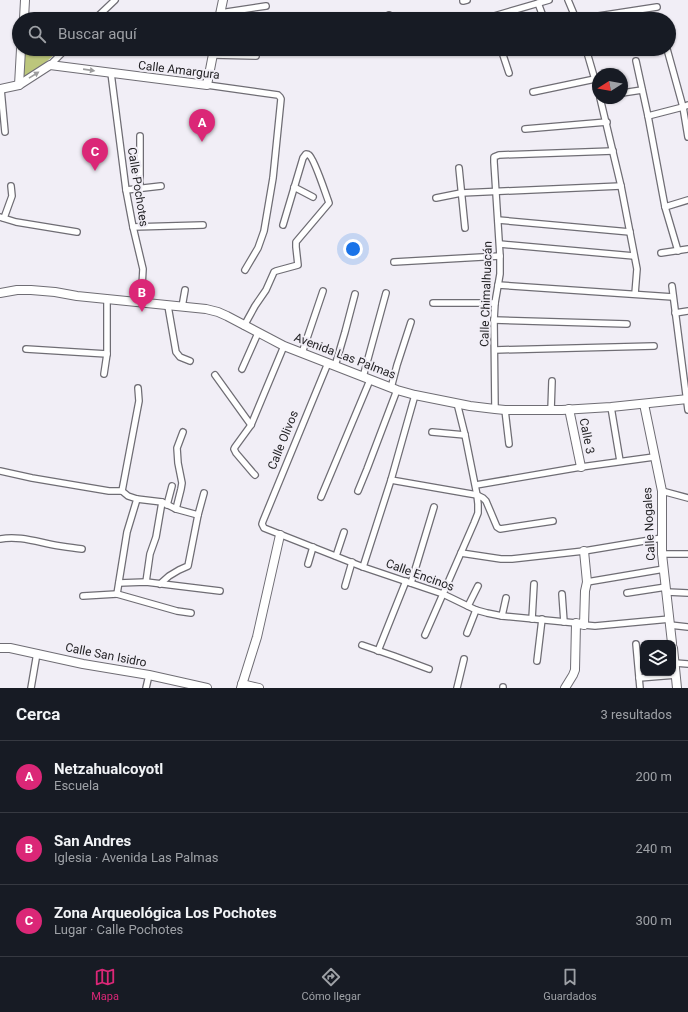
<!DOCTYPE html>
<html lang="es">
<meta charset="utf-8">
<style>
:root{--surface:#171b24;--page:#242831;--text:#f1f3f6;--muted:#9ea1a6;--line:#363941;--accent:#db2777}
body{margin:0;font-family:Roboto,sans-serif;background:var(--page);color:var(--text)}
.controls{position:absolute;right:12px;bottom:12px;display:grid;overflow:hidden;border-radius:8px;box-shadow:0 1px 3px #0004}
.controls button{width:36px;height:36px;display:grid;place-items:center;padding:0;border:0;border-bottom:1px solid var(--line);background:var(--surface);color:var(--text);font:20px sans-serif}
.compass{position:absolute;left:592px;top:68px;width:36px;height:36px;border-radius:50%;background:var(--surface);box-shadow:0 1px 3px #0004;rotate:259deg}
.you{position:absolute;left:353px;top:249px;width:14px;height:14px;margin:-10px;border:3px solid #fff;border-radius:50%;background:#1a73e8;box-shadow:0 0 0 6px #1a73e833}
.badge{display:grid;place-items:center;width:26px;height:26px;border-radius:50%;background:var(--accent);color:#fff;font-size:13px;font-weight:700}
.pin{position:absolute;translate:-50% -33px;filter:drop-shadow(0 1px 2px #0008)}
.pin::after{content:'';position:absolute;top:21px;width:14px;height:12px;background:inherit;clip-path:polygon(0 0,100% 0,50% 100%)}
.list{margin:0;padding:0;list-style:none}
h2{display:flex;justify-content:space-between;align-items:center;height:52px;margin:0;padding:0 16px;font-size:17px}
h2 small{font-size:13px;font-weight:400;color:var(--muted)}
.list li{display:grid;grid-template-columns:26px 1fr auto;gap:12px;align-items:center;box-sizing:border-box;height:72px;padding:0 16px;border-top:1px solid var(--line)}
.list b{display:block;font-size:15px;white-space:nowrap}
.list p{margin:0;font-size:13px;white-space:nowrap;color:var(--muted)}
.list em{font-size:13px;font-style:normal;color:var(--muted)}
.icon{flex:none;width:22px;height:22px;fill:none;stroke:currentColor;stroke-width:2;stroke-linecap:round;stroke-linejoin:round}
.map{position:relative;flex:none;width:688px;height:688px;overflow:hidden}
.search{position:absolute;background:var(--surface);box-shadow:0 1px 3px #0004;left:12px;right:12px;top:12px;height:44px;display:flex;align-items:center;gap:10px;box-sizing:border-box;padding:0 14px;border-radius:22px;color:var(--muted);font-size:15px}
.sheet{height:268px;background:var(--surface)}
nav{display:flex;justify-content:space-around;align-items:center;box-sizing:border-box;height:56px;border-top:1px solid var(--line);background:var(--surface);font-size:11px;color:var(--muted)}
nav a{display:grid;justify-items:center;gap:2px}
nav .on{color:var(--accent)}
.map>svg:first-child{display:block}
</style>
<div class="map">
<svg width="688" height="688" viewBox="0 0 688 688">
<rect width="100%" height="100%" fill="#f1eef6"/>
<polygon fill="#bcc67c" points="23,49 61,49 32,74 21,79"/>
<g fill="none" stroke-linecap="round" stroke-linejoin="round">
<g stroke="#6f6d74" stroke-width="8">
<g id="street">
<polyline points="463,0 463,1 467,0"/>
<polyline points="568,0 576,19"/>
<polyline points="538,3 544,19"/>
<polyline points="220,13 266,6"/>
<polyline points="389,15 390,19"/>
<polyline points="95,19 115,0"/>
<polyline points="484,19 549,0"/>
<polyline points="579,19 657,7"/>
<polyline points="501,49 509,73"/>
<polyline points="586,49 598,90"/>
<polyline points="667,49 683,107 688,137"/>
<polyline points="213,55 256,56"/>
<polyline points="636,61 648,116 665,207 678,251"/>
<polyline points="50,65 66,49"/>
<polyline points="111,73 126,190 133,227 143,269 141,303"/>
<polyline points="207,85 278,95 280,97 281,99 273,178 264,231 258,248 245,270"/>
<polyline points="1,89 5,132"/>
<polyline points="533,92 595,79"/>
<polyline points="622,93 642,90"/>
<polyline points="600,98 621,186 637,269 635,294"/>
<polyline points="648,116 683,107 688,105"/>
<polyline points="525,129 607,122"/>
<polyline points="140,136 140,189"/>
<polyline points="459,168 465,228"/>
<polyline points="294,187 313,197"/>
<polyline points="126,190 161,186"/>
<polyline points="436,198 461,193 621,186"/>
<polyline points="665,207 688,200"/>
<polyline points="0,217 16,222 77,232"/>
<polyline points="4,218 12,196 11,186"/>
<polyline points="498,220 630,232"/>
<polyline points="133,227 203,225"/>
<polyline points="500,244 634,256"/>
<polyline points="661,253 688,249"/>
<polyline points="394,262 500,256"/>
<polyline points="498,285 673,297"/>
<polyline points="672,286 688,410"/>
<polyline points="433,303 495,303"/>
<polyline points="168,306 176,352 180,357 190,361"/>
<polyline points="182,307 185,290"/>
<polyline points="675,313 688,311"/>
<polyline points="494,320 627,324"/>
<path d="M 244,326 L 255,306 L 266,290 L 274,272 L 276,271 L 298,265 L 296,247 L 296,242 L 329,203 L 328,200 C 325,192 314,158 309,155 C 308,154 307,154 306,154 L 303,158 L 283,225"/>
<polyline points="26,349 107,354"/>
<polyline points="495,350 654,346"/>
<polyline points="302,353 323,291"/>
<polyline points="328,363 263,521 262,524 264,528 363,567 443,594 476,610 487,613 502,616 576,623"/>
<polyline points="335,366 345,332 355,294"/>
<polyline points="242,369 258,333"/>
<polyline points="104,374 107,354 107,300"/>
<polyline points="215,375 251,425"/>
<polyline points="363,377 386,293"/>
<polyline points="138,388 139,401 122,491 128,496 137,499 127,532 117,594 177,611 191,613"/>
<polyline points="391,388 397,365 411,322"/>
<polyline points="611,407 620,461"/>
<polyline points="495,409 494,320 495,303 500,274 500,256 494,162 494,157 499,155 613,151"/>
<polyline points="505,410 509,444"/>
<polyline points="551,410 552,381"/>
<polyline points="432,432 465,435"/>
<polyline points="0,471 32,478 109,491 122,491"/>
<polyline points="255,475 253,473 236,453 234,449 235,447 251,425 284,346"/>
<polyline points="391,480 477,495 483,498 486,501 497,527 500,529 553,521"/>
<polyline points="476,485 581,467 654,457"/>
<polyline points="358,491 367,469 397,390"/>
<polyline points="662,491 688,498"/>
<polyline points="321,497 370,380"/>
<polyline points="137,499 162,502 176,509 198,515"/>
<polyline points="167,505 172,486"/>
<polyline points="176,509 181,489 182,483 178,463 177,448 183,432"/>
<path d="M 0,539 C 20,535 40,543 60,546 C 67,547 74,548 82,549"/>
<polyline points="461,553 501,559 512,559 584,551 662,538"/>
<polyline points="662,554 688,554"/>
<polyline points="336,556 344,532"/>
<polyline points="308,564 313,547"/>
<polyline points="363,567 391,480 415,395"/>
<polyline points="146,582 150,554 156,537 162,502"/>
<polyline points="587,582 664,569"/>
<polyline points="119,583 146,582 220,591"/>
<polyline points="411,583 434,507"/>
<polyline points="160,584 169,576 179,570 188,566 198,515 204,493"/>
<polyline points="345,586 352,562"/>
<polyline points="667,592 688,593"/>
<polyline points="627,593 666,587"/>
<polyline points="562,594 564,622"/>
<polyline points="83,596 117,594"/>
<polyline points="468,606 478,586"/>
<polyline points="502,616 506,598"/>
<polyline points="532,619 534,584"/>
<polyline points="584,625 595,626 670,619"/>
<polyline points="670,625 688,627"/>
<polyline points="467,633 476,610"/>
<polyline points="425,635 474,523 478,513 478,504 477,495 465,435 457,403"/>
<polyline points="636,644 640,688"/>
<polyline points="362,645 394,656 429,669"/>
<polyline points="378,651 406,581"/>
<polyline points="537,661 542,619"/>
<polyline points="675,663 688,664"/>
<polyline points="639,678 676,675"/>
<polyline points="31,688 37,653"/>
<polyline points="146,688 149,675"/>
<polyline points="457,688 464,659"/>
<polyline points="503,688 503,687"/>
</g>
</g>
<g stroke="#6f6d74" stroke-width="10">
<g id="secondary">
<polyline points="24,19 25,0"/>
<polyline points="219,19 223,0"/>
<polyline points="19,85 21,49"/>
<polyline points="0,89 19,85 50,65 207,85 214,49"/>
<polyline points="0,293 17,290 31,290 55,292 77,296 206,309 218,312 227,316 284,346 397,390 415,395 470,406 495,409 505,410 562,410 611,407 688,399"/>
<polyline points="644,404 662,491 662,554 672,643"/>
<polyline points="569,409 581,467"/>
<polyline points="0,648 10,648 83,664 149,675 207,688"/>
<polyline points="673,648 677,688"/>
<polyline points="242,684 259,688"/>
<polyline points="241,688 257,637 280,535"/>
<polyline points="565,688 573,675 575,670 576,623 584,625 585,591 587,582 584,551"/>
</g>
</g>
<use href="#street" stroke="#fff" stroke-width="5.5"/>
<use href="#secondary" stroke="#fff" stroke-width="8"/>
</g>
<defs><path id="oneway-solid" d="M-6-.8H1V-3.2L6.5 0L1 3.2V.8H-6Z"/></defs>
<g fill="#9c9c9d">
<use href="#oneway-solid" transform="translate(89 70) rotate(8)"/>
<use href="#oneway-solid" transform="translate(34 75) rotate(-32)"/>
</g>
<g text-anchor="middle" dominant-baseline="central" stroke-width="4" stroke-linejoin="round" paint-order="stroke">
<g font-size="12" fill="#232225" stroke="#f1eef6">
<text transform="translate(179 70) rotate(7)">Calle Amargura</text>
<text transform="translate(138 187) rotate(81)">Calle Pochotes</text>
<text transform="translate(486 294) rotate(-88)">Calle Chimalhuacán</text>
<text transform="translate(345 356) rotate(21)">Avenida Las Palmas</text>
<text transform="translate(587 436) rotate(79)">Calle 3</text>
<text transform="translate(283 440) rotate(-68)">Calle Olivos</text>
<text transform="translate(649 524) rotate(-93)">Calle Nogales</text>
<text transform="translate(420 575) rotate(20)">Calle Encinos</text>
<text transform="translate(106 655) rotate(11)">Calle San Isidro</text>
</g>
</g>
</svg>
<div class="controls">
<button><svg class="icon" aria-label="layers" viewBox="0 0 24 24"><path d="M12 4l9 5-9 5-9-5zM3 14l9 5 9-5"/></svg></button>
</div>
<svg class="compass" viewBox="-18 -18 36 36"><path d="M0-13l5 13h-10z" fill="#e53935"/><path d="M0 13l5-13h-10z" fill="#9ea1a6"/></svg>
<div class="you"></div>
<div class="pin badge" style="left:202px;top:142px">A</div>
<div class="pin badge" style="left:142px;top:312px">B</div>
<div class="pin badge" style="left:95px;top:171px">C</div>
<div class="search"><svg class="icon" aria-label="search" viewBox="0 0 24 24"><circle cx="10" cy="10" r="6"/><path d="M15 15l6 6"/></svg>Buscar aquí</div>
</div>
<section class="sheet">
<h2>Cerca<small>3 resultados</small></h2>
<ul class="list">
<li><span class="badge">A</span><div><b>Netzahualcoyotl</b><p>Escuela</p></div><em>200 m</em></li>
<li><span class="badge">B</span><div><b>San Andres</b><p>Iglesia · Avenida Las Palmas</p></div><em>240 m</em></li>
<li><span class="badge">C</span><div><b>Zona Arqueológica Los Pochotes</b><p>Lugar · Calle Pochotes</p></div><em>300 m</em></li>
</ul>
</section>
<nav>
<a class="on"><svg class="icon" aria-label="map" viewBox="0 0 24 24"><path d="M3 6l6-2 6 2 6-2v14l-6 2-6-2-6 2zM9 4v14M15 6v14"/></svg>Mapa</a>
<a><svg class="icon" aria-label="directions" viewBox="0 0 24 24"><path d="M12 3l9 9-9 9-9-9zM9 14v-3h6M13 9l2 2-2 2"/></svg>Cómo llegar</a>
<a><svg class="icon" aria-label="saved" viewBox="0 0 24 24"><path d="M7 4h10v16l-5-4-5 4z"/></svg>Guardados</a>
</nav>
